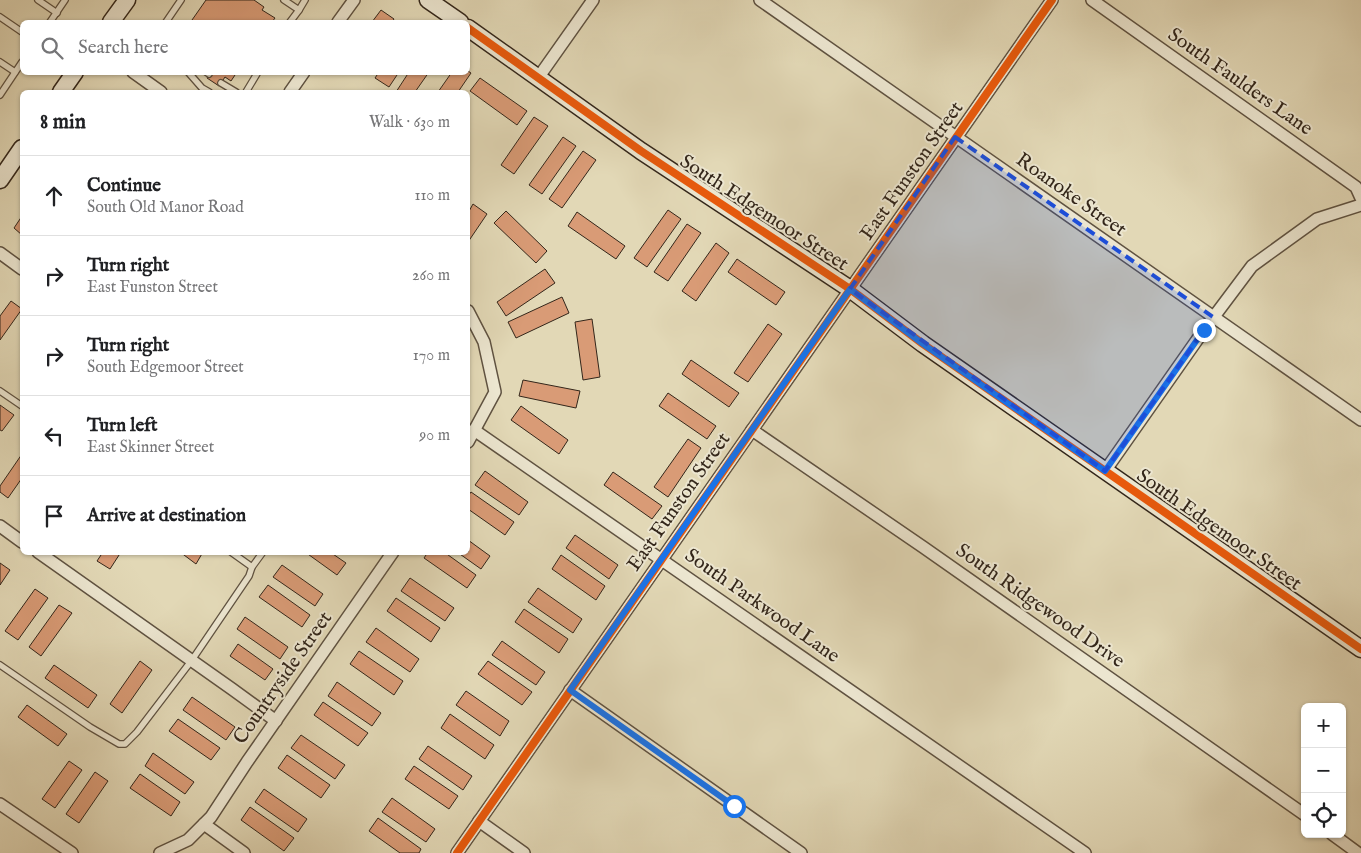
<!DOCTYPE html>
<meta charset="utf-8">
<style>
:root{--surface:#fff;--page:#f2f2f2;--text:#202124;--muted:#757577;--line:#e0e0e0}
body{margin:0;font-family:"IM FELL English",serif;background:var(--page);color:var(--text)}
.controls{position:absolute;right:15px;bottom:15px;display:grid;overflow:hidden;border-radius:8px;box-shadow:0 1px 4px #0004}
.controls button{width:45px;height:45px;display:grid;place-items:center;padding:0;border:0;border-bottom:1px solid var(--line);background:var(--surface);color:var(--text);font:25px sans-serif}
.stop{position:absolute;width:15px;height:15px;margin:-11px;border:4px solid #1a73e8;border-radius:50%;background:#fff}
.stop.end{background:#1a73e8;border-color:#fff;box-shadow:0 1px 5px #0008}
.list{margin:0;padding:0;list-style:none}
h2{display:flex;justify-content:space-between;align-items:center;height:65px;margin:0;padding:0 20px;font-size:21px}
h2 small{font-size:16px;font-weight:400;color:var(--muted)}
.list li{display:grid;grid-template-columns:32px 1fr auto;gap:15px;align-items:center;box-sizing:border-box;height:80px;padding:0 20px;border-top:1px solid var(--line)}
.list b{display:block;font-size:19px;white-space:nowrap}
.list p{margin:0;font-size:16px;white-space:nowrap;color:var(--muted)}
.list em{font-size:16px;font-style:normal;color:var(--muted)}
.icon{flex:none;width:28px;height:28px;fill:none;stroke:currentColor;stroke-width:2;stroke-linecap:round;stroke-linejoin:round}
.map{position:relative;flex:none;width:1361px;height:853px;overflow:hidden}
.search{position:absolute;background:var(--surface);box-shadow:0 1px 4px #0004;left:20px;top:20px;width:450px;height:55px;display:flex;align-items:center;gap:12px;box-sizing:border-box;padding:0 18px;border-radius:8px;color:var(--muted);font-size:19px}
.panel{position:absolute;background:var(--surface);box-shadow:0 1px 4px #0004;left:20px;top:90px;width:450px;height:465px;border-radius:8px}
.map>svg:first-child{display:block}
</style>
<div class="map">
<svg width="1361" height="853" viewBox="0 0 1361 853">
<rect width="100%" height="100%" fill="#e2d8b6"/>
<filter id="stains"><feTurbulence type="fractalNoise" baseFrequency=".004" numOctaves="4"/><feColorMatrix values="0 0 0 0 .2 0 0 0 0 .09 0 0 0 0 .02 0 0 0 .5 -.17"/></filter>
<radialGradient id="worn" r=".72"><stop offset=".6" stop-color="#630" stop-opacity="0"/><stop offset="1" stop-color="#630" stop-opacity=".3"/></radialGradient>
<g fill="#d99b76" stroke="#33261a">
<polygon points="206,0 254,0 264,7 262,10 275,18 272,22 195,22 192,20"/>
<polygon points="381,10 394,19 392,22 372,22"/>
<polygon points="468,71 471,73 458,92 438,92 452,72 468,72"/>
<polygon points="210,72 237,72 231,81 225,77 219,86 207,78"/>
<polygon points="379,72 399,72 389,87 375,78"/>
<polygon points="409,72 429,72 415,92 396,92"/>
<polygon points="480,78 527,111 517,125 470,91"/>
<polygon points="534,117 548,126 514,174 501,165"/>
<polygon points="563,137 576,146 542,194 529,185"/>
<polygon points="583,151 596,160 562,208 549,199"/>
<polygon points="473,204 487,214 468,242 468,213"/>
<polygon points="668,210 681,219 647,267 634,258"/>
<polygon points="506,211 547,251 536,263 494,223"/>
<polygon points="577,212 625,246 616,259 568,226"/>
<polygon points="22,216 22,235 14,228"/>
<polygon points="687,224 701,233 668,281 654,272"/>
<polygon points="716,243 729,253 696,301 682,291"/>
<polygon points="737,259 785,292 776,305 728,272"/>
<polygon points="545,269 555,283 506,316 497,302"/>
<polygon points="562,297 569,313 516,338 508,322"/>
<polygon points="11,301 22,309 0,340 0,316"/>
<polygon points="592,319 600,377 583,380 575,322"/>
<polygon points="768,324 782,334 748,382 734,373"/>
<polygon points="691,360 739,393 729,407 682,374"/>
<polygon points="523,380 580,391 576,408 519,396"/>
<polygon points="668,393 716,426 707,439 659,406"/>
<polygon points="0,405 14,415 2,431 0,430"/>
<polygon points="521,406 568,440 559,454 511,420"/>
<polygon points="688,439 701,448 668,497 654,487"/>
<polygon points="22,454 22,478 8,498 0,492 0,486"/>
<polygon points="485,471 528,502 519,515 475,485"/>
<polygon points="613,472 662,506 652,519 604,485"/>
<polygon points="471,492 514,522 505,535 468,509 468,496"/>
<polygon points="575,535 618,565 609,579 566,548"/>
<polygon points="468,540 490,556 481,569 457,552 468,552"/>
<polygon points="103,552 121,552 110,569 97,561"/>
<polygon points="180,552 203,552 196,564"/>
<polygon points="305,552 330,552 346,563 337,575"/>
<polygon points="428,552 444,552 476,575 467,588 424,558"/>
<polygon points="561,555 605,586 596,600 552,569"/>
<polygon points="0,563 10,570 0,585"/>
<polygon points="282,565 323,594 315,606 273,577"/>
<polygon points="410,578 454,608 445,621 401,591"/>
<polygon points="268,585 310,615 302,627 259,597"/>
<polygon points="538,588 582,619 573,633 528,602"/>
<polygon points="35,589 48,598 18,640 5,631"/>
<polygon points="396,598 440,628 431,642 387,611"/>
<polygon points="59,605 72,613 41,656 29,647"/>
<polygon points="524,609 568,639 559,653 515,622"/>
<polygon points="245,617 288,647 280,659 237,629"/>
<polygon points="376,628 419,659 410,672 366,642"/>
<polygon points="502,641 545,672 536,685 492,655"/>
<polygon points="238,644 273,669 265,680 230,656"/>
<polygon points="359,651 403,681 394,695 350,664"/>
<polygon points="140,661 152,670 122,713 110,704"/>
<polygon points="488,661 532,692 522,705 478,674"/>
<polygon points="54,665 97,695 88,708 45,678"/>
<polygon points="337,682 381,713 372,726 328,696"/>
<polygon points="466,691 509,721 500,736 456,705"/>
<polygon points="192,697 235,727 226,740 183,710"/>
<polygon points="323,702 368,733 358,746 314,715"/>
<polygon points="27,705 67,734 58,746 18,717"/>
<polygon points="450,714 494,745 485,759 441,728"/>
<polygon points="178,719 220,748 211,760 169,731"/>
<polygon points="301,735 345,765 335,779 291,748"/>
<polygon points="428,746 472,776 463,790 419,759"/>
<polygon points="153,753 194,782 185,794 145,766"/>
<polygon points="287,755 330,785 321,798 278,768"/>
<polygon points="69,761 82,770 55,808 42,799"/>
<polygon points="414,766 458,796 449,809 405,779"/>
<polygon points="95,772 108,781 79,823 66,814"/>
<polygon points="140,774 180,802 171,816 130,788"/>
<polygon points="264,789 307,819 298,832 255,802"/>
<polygon points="392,798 435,829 426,842 382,812"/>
<polygon points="250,807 294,838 284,851 241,820"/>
<polygon points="378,818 421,849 419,853 400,853 369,831"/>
</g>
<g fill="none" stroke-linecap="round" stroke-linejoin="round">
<g stroke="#5f5241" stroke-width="8">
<g id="lane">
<polyline points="38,0 57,13"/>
<polyline points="284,0 299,10 305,0"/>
<polyline points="0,17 22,32"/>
<polyline points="50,22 65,0"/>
<polyline points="166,22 181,0"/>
<polyline points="290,22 299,10"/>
<polyline points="0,62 15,72"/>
<polyline points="188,72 202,88 209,92"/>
<polyline points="206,72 209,74"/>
<polyline points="221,83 236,92"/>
<polyline points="246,92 258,72"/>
<polyline points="0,95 22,62"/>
<polyline points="0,391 22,406"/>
<polyline points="231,552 252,567"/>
<polyline points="0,665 90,727 119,744 125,744 137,732 192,660 249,576 252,567 263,552"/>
</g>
</g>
<g stroke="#5f5241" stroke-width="14">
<g id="street">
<polyline points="760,0 1361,420"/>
<polyline points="1092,0 1356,187 1361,198"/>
<polyline points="338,22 354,0"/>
<polyline points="133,72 161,92"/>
<polyline points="538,78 593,0"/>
<polyline points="290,92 304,72"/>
<polyline points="0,253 22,269"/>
<polyline points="468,311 484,342 495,392 468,442"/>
<polyline points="474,430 1085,853"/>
<polyline points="752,430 923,547 1305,815"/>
<polyline points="1105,471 1204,330 1252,266 1317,219 1361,205"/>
<polyline points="0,526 22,542"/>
<polyline points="38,552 232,689 276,721"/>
<polyline points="570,690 801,853"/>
<polyline points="0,804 72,853"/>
<polyline points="479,821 524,853"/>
<polyline points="204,824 244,853"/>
<polyline points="1332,834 1358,853"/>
<polyline points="160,853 188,840 211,817 247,762 393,552"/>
<polyline points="457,853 1052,0"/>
</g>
</g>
<g stroke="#33261a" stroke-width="19">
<g id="secondary">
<polyline points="428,0 460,22"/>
<polyline points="111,22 127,0"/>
<polyline points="468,28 641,151 850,289 923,344 1361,649"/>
<polyline points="61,92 75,72"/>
<polyline points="0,180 22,148"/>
</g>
</g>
<use href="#lane" stroke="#ece6d0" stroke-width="5.5"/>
<use href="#street" stroke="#ece6d0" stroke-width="11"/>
<use href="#secondary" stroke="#ece6d0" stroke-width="16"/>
<g stroke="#ece6d0" stroke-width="11">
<g id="cycleway">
<polyline points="468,28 641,151 850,289 923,344 1361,649"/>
<polyline points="457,853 1052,0"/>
</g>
</g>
<use href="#cycleway" stroke="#e8590c" stroke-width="8"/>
</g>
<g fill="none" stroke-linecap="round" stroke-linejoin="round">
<polyline stroke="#1a73e8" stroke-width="6" points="734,806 570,690 850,289 923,344 1105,471 1204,330"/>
</g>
<path fill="#1d4ed8" fill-opacity="0.2" stroke="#1d4ed8" stroke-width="4" stroke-dasharray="10 6" stroke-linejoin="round" d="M 955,137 L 1213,317 L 1105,471 L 850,289 Z"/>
<g text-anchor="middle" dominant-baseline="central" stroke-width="4" stroke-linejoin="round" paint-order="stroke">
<g font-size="20" fill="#33261a" stroke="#ece6d0">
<text transform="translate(1240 82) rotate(35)">South Faulders Lane</text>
<text transform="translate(912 171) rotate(-55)">East Funston Street</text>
<text transform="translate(1071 195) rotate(35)">Roanoke Street</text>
<text transform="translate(764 213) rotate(33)">South Edgemoor Street</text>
<text transform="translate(679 502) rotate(-55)">East Funston Street</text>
<text transform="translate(1219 530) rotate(35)">South Edgemoor Street</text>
<text transform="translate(762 606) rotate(35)">South Parkwood Lane</text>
<text transform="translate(1040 606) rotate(35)">South Ridgewood Drive</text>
<text transform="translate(283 678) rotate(-55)">Countryside Street</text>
</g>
</g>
<rect width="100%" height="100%" filter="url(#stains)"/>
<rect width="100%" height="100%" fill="url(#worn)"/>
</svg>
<div class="controls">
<button>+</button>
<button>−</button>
<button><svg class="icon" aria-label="locate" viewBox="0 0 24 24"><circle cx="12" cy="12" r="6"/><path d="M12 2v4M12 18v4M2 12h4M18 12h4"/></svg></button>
</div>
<div class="stop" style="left:734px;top:806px"></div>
<div class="stop end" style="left:1204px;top:330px"></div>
<div class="search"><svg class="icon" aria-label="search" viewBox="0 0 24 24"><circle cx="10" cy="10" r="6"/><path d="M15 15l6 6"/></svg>Search here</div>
<section class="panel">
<h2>8 min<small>Walk · 630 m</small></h2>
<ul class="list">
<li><svg class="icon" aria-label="ahead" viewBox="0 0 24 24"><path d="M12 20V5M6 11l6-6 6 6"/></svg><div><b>Continue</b><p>South Old Manor Road</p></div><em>110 m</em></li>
<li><svg class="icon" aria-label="right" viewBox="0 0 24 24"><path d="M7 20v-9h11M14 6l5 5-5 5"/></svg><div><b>Turn right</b><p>East Funston Street</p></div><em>260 m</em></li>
<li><svg class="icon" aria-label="right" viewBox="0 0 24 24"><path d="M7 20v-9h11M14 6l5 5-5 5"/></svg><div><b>Turn right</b><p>South Edgemoor Street</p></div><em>170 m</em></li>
<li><svg class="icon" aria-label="left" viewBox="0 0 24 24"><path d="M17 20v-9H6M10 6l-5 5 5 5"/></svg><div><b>Turn left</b><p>East Skinner Street</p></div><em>90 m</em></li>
<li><svg class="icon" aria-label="arrive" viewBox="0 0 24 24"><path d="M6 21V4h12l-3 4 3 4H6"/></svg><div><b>Arrive at destination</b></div></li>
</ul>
</section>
</div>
